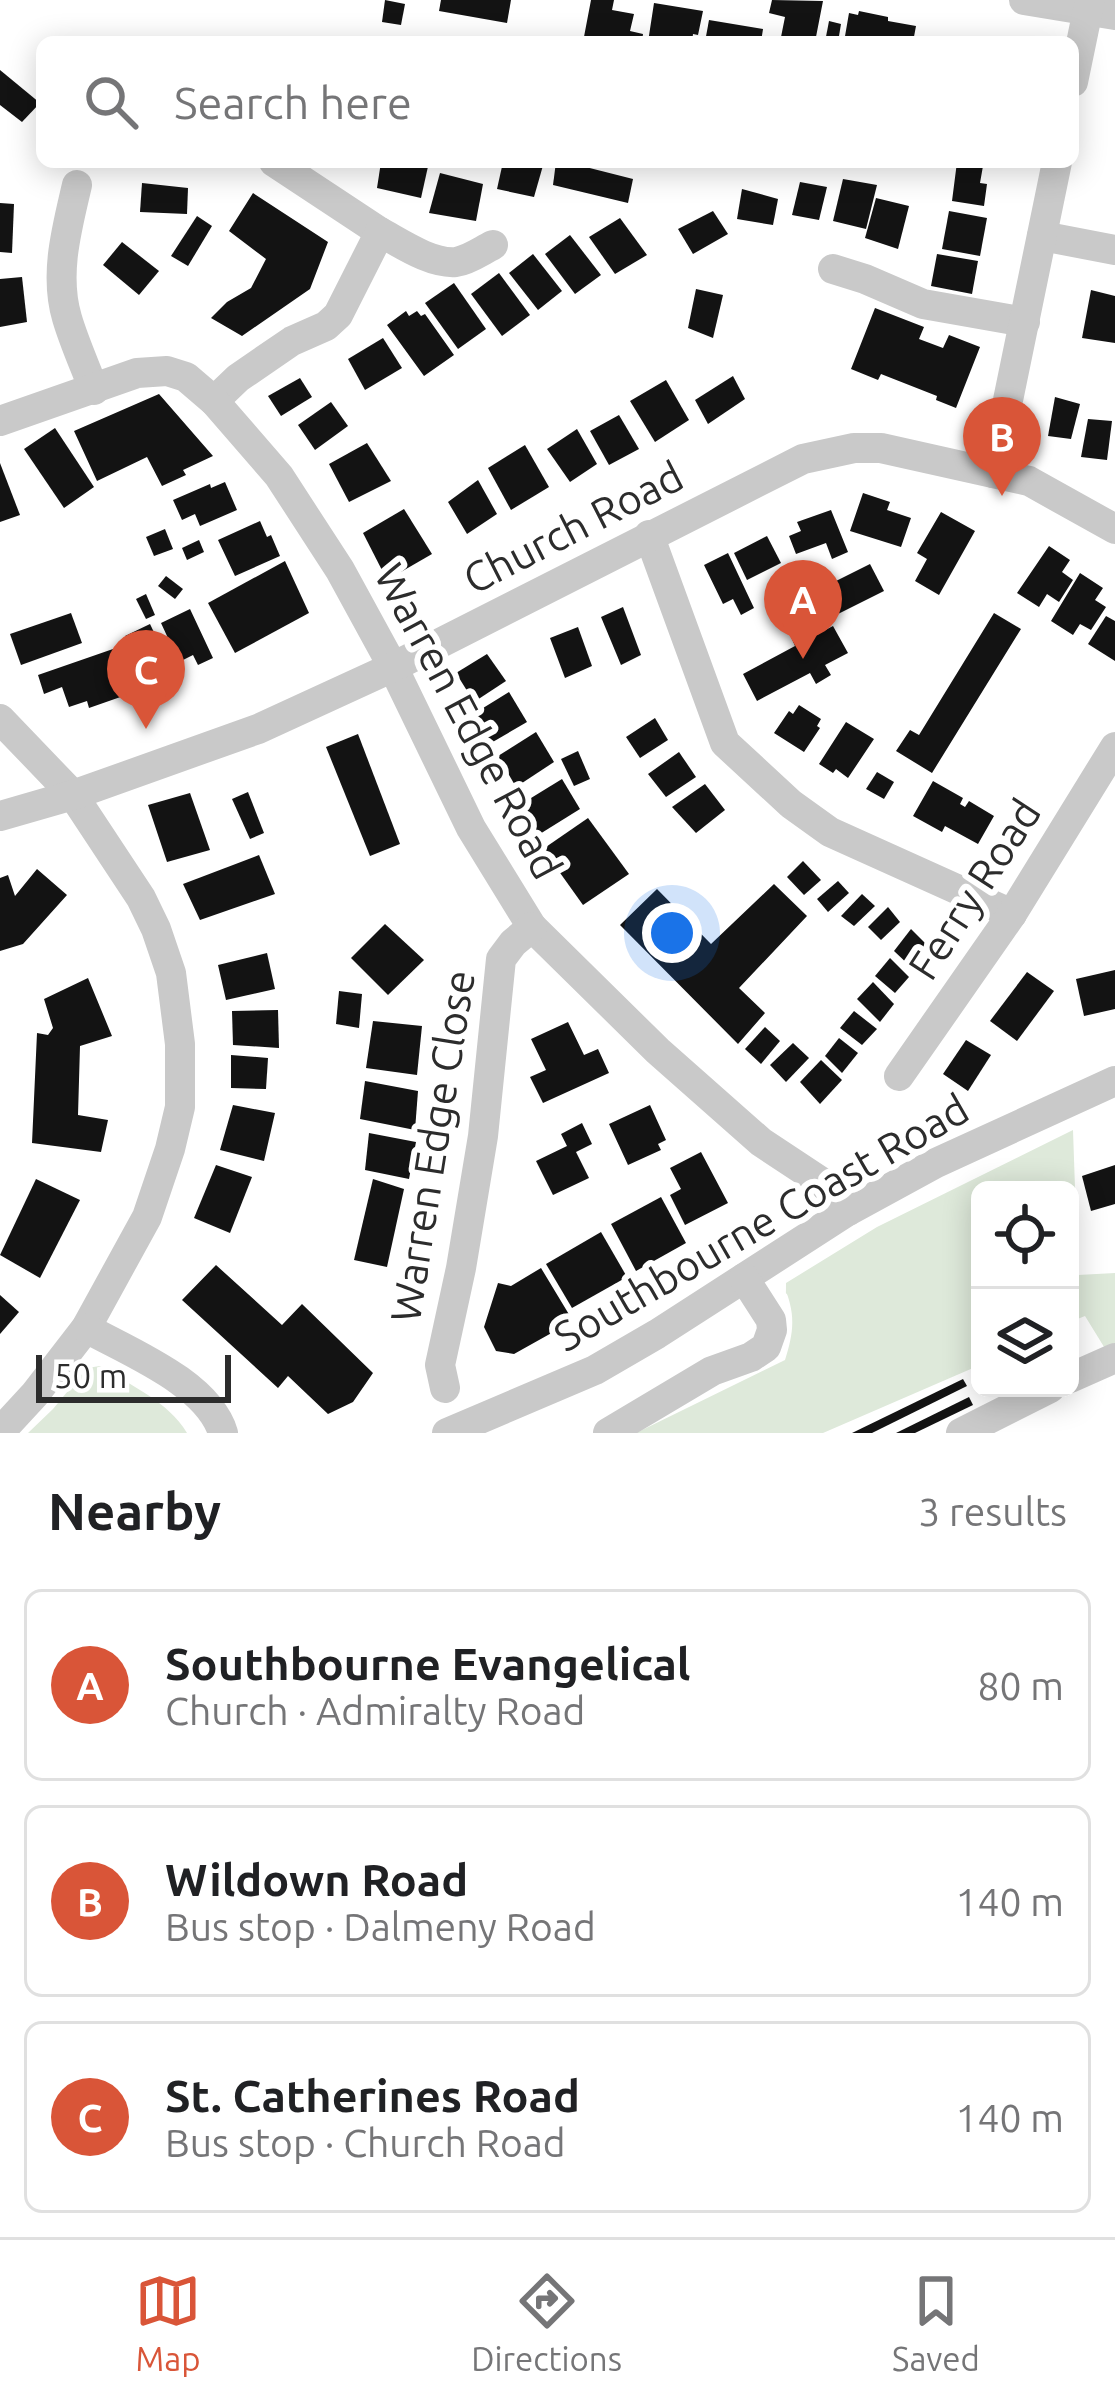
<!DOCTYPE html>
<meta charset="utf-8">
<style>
:root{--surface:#fff;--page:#f6f6f6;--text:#202124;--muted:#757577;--line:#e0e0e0;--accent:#d95538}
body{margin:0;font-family:Ubuntu,sans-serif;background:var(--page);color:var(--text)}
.controls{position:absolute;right:36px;bottom:36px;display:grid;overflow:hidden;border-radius:18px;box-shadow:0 6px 30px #0003}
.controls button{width:108px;height:108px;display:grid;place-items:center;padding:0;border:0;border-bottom:3px solid var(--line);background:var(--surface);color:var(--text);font:60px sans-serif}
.scale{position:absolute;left:36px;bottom:30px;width:195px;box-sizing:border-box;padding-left:12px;border:6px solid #2c2c2c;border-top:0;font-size:33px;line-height:42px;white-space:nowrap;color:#2c2c2c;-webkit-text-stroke:9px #fff;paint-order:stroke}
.you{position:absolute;left:672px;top:933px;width:42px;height:42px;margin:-30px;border:9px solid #fff;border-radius:50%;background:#1a73e8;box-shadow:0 0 0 18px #1a73e833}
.badge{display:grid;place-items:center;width:78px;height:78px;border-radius:50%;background:var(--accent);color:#fff;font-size:39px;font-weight:700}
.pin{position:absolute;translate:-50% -99px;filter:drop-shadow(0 3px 6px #0008)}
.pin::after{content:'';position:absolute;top:63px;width:42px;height:36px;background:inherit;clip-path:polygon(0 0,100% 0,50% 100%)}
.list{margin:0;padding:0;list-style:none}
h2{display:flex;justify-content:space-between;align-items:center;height:156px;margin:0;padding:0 48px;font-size:51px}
h2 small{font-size:39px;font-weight:400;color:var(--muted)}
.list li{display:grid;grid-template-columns:78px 1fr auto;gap:36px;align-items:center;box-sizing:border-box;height:192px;margin:0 24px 24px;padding:0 24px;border:3px solid var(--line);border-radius:18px}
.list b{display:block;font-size:45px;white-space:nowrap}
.list p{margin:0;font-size:39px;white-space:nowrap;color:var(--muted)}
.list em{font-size:39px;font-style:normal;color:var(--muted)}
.icon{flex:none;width:66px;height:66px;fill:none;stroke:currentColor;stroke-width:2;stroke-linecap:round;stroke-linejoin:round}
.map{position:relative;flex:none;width:1115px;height:1433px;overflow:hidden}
.search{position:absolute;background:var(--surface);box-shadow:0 6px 30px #0003;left:36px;right:36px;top:36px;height:132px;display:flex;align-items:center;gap:30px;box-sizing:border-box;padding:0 42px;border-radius:18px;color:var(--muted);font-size:45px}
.sheet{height:804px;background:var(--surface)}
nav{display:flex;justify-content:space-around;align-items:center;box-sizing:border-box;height:168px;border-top:3px solid var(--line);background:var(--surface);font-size:33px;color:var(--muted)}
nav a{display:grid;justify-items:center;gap:6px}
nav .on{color:var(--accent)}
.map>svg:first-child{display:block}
</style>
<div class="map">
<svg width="1115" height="1433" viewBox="0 0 1115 1433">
<rect width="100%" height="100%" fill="#fff"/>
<g fill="#dee9da">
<path d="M 1073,1130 L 1078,1275 L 1115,1273 L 1115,1353 L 1109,1355 L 1085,1316 L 1070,1322 L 1070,1190 L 980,1190 L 980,1365 L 823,1433 L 636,1433 L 785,1360 C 791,1341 795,1324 790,1304 C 785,1283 786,1304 786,1283 L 877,1227 Z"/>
<path d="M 100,1366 C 130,1385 169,1402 187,1433 L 28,1433 L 53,1409 L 87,1368 Z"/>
</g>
<g fill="#131313">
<polygon points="385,0 405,4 401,25 382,22"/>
<polygon points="441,0 511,0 507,23 439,11"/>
<polygon points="591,0 614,0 612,10 634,14 630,31 643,34 642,42 583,42"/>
<polygon points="772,0 823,1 815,42 780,42 785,17 769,13"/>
<polygon points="654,3 703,11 698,35 693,34 692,42 648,42"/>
<polygon points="859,11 888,17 888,21 916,26 913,42 844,42 849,13 858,15"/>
<polygon points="709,20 763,29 761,42 705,42"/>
<polygon points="829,21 841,24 838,42 825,42"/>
<polygon points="0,70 40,103 22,122 0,105"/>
<polygon points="381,162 429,162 421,198 377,188"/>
<polygon points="503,162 544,162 534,197 497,189"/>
<polygon points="556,162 566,162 633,179 628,203 553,185"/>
<polygon points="957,162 983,166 980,183 987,184 984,206 952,201"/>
<polygon points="440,173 483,184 476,221 429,213"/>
<polygon points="843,179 877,185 866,229 833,221"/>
<polygon points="800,182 827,187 819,220 792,215"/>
<polygon points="142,183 188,188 187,214 140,212"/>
<polygon points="742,189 778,199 773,225 737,219"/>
<polygon points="253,193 328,242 310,289 242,336 211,318 227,302 251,288 266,259 229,231"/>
<polygon points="876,198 909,206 898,249 865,238"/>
<polygon points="0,203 14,204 12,253 0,252"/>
<polygon points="713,211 728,234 693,254 678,229"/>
<polygon points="949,211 987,218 980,256 942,249"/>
<polygon points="197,216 212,226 188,266 171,256"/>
<polygon points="620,218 647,255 615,274 589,237"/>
<polygon points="570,235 601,275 575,294 545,254"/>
<polygon points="122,242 159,271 139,295 103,265"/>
<polygon points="533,254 562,291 538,310 509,273"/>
<polygon points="937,254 978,261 972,294 931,286"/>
<polygon points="499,273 530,315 502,336 471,294"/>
<polygon points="22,277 27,322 0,327 0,279"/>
<polygon points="454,283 486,329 458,349 425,303"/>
<polygon points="696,289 723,295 713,338 688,328"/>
<polygon points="1091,290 1115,296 1115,343 1082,338"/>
<polygon points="875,308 924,327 919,339 943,348 949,335 980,347 956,408 936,400 937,396 881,374 878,380 851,369"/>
<polygon points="406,311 409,316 417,311 421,316 425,314 454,355 424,376 387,325"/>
<polygon points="383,338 402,368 365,390 348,359"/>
<polygon points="733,376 745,399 708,424 695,400"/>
<polygon points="300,378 312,397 281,416 268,396"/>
<polygon points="666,380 689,420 655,442 630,401"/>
<polygon points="159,394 213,456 183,470 186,475 162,486 147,457 97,481 74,431"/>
<polygon points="1055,397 1080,404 1071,439 1048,436"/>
<polygon points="331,402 348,426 315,450 298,425"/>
<polygon points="619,415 639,449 609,465 590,431"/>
<polygon points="1088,419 1112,421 1107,460 1081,457"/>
<polygon points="55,428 94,487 64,508 24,449"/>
<polygon points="577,429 597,464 570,482 547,449"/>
<polygon points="367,443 391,481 349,502 329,464"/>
<polygon points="525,445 549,487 511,510 488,468"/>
<polygon points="0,463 20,515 0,522"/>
<polygon points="478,480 497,514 467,534 448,502"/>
<polygon points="225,482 237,510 200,526 195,514 182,520 173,500 210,484 211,488"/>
<polygon points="863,493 890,502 887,510 911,518 901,547 850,531"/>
<polygon points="404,509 432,554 387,580 363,533"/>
<polygon points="831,510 848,552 832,559 826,543 796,554 789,536 801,531 797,522"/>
<polygon points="941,512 975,531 939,595 915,581 927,559 917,553"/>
<polygon points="260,521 267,537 271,535 280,556 235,576 218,540"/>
<polygon points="165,529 173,549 154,556 146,537"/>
<polygon points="767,536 781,563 747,580 734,553"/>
<polygon points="199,540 204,552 187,560 182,548"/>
<polygon points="1049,546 1070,560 1062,572 1073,580 1059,602 1047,594 1039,607 1017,593"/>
<polygon points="728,553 754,608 741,615 733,599 723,604 704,565"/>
<polygon points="285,561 309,613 235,653 208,603"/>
<polygon points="870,564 884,591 830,618 816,591"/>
<polygon points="1080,573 1103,588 1095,600 1106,607 1091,630 1080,624 1073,635 1051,621"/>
<polygon points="166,576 183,589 175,599 158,586"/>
<polygon points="146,594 155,615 146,619 136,599"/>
<polygon points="623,607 641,655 621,665 601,617"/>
<polygon points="190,609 213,658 198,665 193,655 179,662 161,623"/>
<polygon points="71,613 82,643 21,665 10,634"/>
<polygon points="994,613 1021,629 932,773 896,751 910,730 919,735"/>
<polygon points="1106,616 1115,621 1115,661 1088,644"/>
<polygon points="150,624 174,674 159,681 154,671 144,675 125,636"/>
<polygon points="833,626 848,653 825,665 831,675 816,684 810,673 757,701 743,674 795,646 791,637 808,628 812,637"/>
<polygon points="578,627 592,666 565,678 550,638"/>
<polygon points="113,649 129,694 89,708 87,701 69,707 62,687 44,694 38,675"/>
<polygon points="487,654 506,681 474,702 456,673"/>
<polygon points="509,692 527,722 491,743 475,713"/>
<polygon points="799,705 821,719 817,726 820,728 804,752 774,733 789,711 793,714"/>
<polygon points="655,718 668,740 640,758 626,737"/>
<polygon points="846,722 874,739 848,778 836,769 833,773 819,764"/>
<polygon points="536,732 554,762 516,787 498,756"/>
<polygon points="358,734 400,844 370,856 326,747"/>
<polygon points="578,751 590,779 574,786 561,759"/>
<polygon points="679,752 696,777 666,797 648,774"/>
<polygon points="877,772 894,782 884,799 866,789"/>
<polygon points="562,779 580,809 535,837 518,806"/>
<polygon points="933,781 963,798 960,804 965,807 969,801 994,816 978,844 945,826 942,832 913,816"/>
<polygon points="705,784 725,810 696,833 672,807"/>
<polygon points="248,792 264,833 250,839 232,799"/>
<polygon points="190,793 210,850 167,862 148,805"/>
<polygon points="588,818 629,874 583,905 543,849"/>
<polygon points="259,855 275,894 200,920 183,884"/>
<polygon points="803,861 821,880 804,895 787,877"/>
<polygon points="37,869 67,895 23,944 0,951 0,878 8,875 15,896"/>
<polygon points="838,881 849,893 828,912 817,899"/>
<polygon points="774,884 807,916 739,988 765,1013 738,1044 620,925 657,889 711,944"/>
<polygon points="862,894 875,906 854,926 841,916"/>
<polygon points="888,907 900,922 881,940 868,927"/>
<polygon points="385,924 424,960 388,995 351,958"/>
<polygon points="911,929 931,949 912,968 894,951"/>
<polygon points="267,953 275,989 226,1000 218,965"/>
<polygon points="890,958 909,977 895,993 875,976"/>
<polygon points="1115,970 1115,1009 1084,1016 1076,979"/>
<polygon points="1027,972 1054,991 1017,1041 990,1021"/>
<polygon points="88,978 112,1036 80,1046 78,1115 108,1120 101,1152 32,1143 37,1033 48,1035 53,1028 44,999"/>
<polygon points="873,982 894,1004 880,1022 857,999"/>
<polygon points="339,991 362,994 359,1028 336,1024"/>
<polygon points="278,1010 279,1048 233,1045 232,1011"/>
<polygon points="854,1011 877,1029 862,1045 840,1028"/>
<polygon points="373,1021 422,1026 417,1075 366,1068"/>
<polygon points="568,1022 584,1055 598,1049 609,1073 543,1103 530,1077 546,1070 531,1039"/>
<polygon points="765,1027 780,1041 761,1064 745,1049"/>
<polygon points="839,1038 858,1053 842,1073 825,1056"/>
<polygon points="966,1040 991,1055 968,1091 943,1074"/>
<polygon points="793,1043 809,1058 786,1082 770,1065"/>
<polygon points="231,1055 268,1058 266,1089 231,1088"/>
<polygon points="821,1060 842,1080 820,1104 800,1082"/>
<polygon points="365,1081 418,1091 415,1130 360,1119"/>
<polygon points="233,1105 275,1113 264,1161 220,1150"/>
<polygon points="650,1105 666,1140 658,1144 661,1150 628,1165 609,1124"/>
<polygon points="582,1123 592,1144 576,1152 589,1178 553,1195 536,1161 567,1146 561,1134"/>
<polygon points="369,1133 416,1142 409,1179 365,1170"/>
<polygon points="701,1152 728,1203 685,1225 670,1195 681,1189 670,1168"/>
<polygon points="216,1165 252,1177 230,1233 194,1218"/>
<polygon points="1115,1165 1115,1204 1091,1211 1082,1176"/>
<polygon points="36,1179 80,1200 40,1278 0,1255"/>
<polygon points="373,1179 404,1189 387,1267 354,1260"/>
<polygon points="661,1197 686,1243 636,1271 611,1224"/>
<polygon points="601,1232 627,1277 572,1308 546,1264"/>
<polygon points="216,1265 282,1325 302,1304 373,1373 353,1402 328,1414 288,1376 278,1388 182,1300"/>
<polygon points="541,1268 573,1321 514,1354 496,1351 484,1327 498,1283 511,1286"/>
<polygon points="0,1295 19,1312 0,1334"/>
<polygon points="963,1379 967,1386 872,1433 852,1433"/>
<polygon points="969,1397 973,1405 915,1433 896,1433"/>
</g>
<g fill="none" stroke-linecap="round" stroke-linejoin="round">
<g stroke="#c9c9c9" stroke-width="30">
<polyline points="1024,0 1115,15"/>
<polyline points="1073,82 1090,0"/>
<polyline points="274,162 380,232"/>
<path d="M 77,185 C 67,228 54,274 67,318 C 74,342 85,366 94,390"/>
<polyline points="1042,236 1115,250"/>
<polyline points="833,269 865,279 923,304 1025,322"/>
<path d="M 214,401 L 238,378 L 292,341 L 326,326 L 338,315 L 380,232 C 402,244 431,264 456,262 C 469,260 481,251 493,245"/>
<polyline points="0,421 137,373 167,371 186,377 214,401 279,476 340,570 393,667 471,828 532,927 658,1051 761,1142 823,1183 848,1211"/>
<polyline points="993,473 1057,162"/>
<polyline points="649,535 725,743 791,804 830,832 1012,914"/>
<polyline points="0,719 73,795 141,898 156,929 171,973 180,1044 180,1107 170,1149 147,1217 86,1328 35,1394 0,1432"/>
<polyline points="0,816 73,795 258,729 393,667 803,459 854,448 881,448 1029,481 1115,529"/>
<polyline points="899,1076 1012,914 1115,747"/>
<path d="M 86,1328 C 129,1352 208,1383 223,1433"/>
<polyline points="1070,1378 1115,1358"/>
<polyline points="445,1388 440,1365 461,1268 483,1136 501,959 513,943 532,927"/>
<polyline points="447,1433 595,1370 657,1334 848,1211 936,1163 1115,1081"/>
<polyline points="608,1433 712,1371 751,1357 766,1347 772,1330 771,1320 744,1278"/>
<polyline points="961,1433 1050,1388"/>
</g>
</g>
<g text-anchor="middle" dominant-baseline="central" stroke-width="12" stroke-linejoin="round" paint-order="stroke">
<g font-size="42" fill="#2c2c2c" stroke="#fff">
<text transform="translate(573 527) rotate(-27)">Church Road</text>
<text transform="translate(469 721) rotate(62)">Warren Edge Road</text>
<text transform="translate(974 889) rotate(-57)">Ferry Road</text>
<text transform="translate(432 1146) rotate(-81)">Warren Edge Close</text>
<text transform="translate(761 1222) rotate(-30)">Southbourne Coast Road</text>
</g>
</g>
</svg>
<div class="controls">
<button><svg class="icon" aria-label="locate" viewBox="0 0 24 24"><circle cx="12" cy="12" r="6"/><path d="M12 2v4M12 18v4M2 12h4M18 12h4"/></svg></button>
<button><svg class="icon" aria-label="layers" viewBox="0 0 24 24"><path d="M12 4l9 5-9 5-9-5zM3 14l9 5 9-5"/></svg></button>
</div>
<div class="scale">50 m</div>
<div class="you"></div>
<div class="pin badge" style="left:803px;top:659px">A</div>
<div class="pin badge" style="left:1002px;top:496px">B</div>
<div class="pin badge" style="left:146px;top:729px">C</div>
<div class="search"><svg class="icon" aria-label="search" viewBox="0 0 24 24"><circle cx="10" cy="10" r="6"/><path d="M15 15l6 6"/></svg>Search here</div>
</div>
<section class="sheet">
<h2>Nearby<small>3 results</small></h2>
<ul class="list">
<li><span class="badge">A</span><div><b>Southbourne Evangelical</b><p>Church · Admiralty Road</p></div><em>80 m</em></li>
<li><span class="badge">B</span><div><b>Wildown Road</b><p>Bus stop · Dalmeny Road</p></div><em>140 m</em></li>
<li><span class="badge">C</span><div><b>St. Catherines Road</b><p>Bus stop · Church Road</p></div><em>140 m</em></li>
</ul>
</section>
<nav>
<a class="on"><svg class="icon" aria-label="map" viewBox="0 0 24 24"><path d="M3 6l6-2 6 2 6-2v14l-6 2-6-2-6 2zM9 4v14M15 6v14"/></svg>Map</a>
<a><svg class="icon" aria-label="directions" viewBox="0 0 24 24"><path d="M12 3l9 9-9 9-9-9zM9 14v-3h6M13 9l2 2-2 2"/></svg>Directions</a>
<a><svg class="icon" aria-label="saved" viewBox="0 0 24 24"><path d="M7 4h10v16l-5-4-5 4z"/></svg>Saved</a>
</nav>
